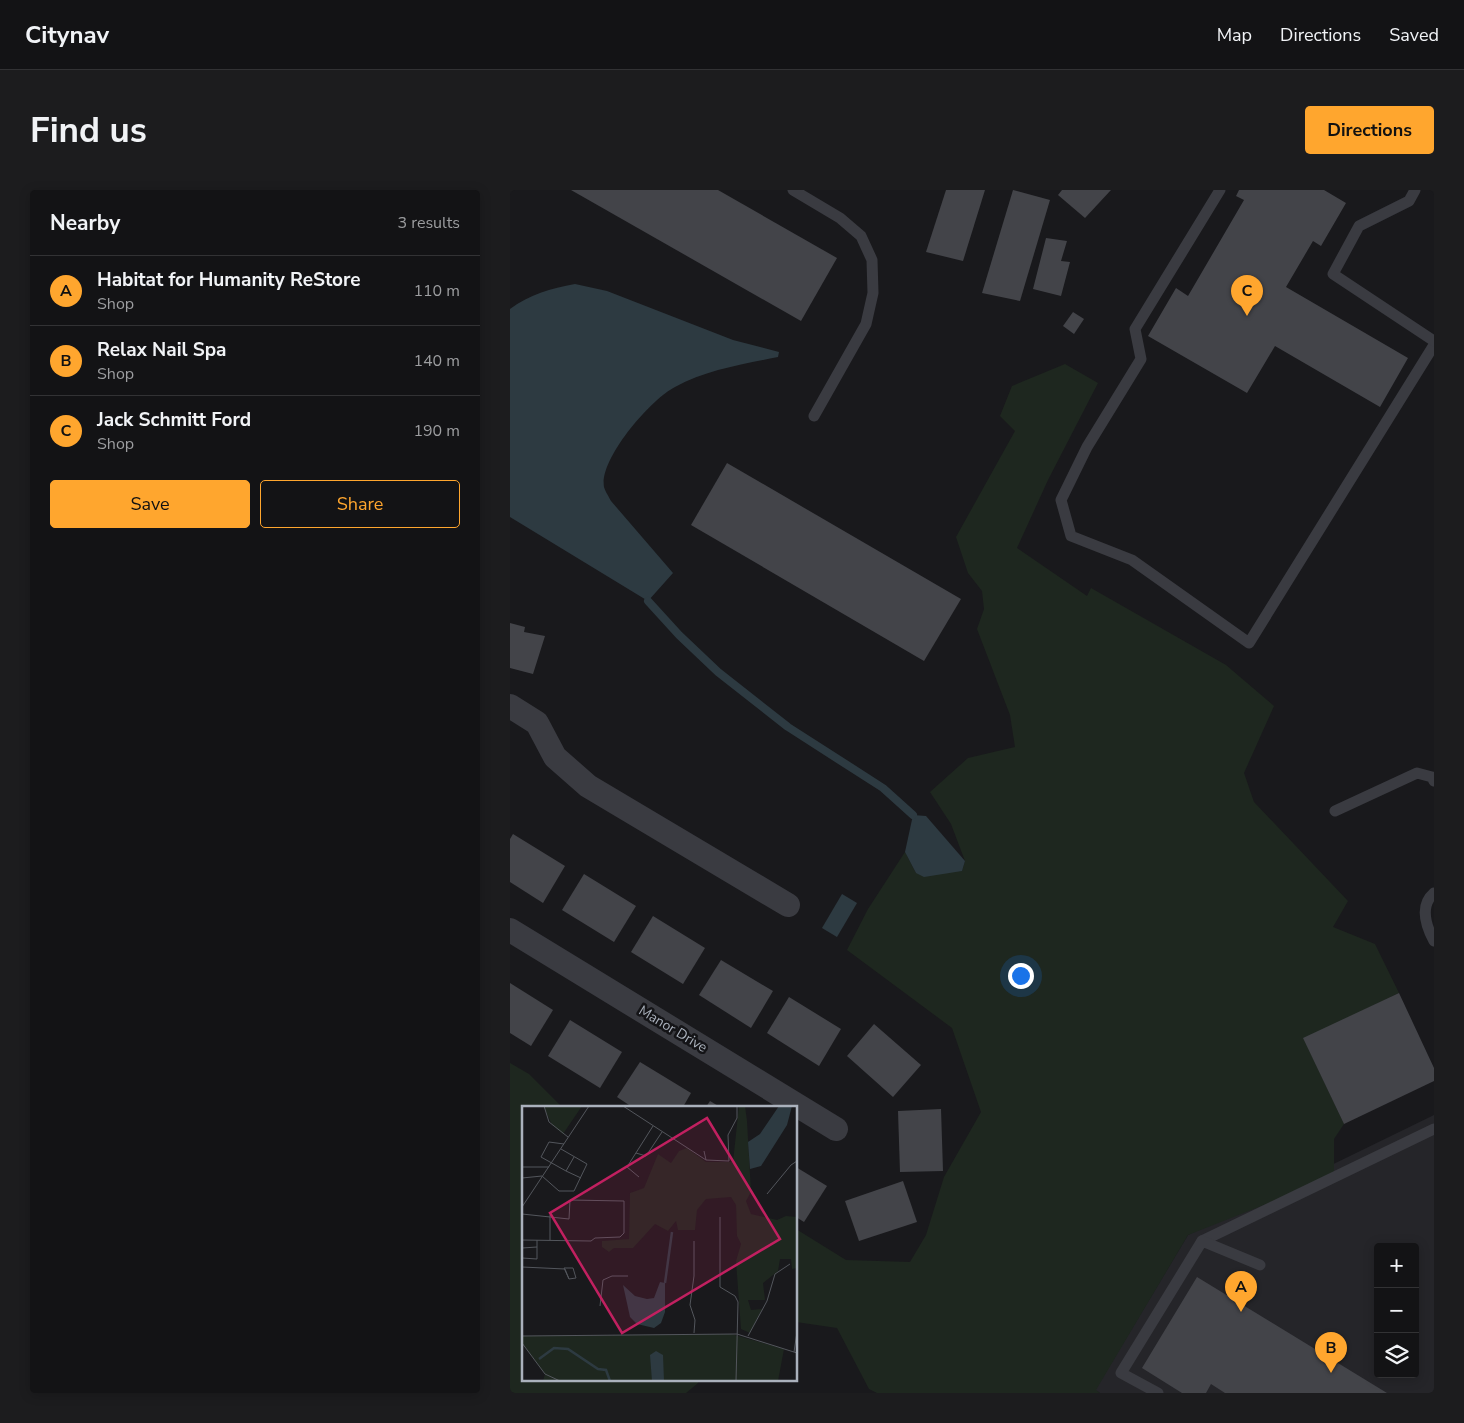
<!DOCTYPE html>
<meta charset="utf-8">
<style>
:root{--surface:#131315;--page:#1c1c1e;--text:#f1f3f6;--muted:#9d9ea0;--line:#323234;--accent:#ffa62e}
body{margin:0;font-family:"Nunito Sans",sans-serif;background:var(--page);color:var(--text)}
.controls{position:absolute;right:15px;bottom:15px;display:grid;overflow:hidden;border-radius:5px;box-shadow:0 2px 12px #0003}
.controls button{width:45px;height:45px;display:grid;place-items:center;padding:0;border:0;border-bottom:1px solid var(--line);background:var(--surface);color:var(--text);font:25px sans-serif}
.you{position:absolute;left:510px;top:785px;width:18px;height:18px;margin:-12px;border:4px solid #fff;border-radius:50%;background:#1a73e8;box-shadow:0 0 0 8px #1a73e833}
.badge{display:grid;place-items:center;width:32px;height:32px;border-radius:50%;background:var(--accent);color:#111;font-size:16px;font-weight:700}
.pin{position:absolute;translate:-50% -41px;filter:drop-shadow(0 1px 2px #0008)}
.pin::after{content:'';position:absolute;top:26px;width:18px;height:15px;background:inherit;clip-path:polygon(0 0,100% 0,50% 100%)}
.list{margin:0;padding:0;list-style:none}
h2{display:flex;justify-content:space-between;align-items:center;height:65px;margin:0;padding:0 20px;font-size:21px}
h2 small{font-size:16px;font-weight:400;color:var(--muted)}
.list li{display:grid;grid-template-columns:32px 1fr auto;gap:15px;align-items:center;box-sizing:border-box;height:70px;padding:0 20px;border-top:1px solid var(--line)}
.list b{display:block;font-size:19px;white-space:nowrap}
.list p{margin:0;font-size:16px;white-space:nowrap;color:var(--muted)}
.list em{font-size:16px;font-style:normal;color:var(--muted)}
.actions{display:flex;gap:10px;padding:15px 20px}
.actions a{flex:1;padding:11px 0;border:1px solid var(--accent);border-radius:5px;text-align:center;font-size:18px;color:var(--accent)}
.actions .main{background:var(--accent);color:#111}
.icon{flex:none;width:28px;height:28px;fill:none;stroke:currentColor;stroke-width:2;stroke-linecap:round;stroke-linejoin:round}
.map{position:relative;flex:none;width:924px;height:1203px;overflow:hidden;border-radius:5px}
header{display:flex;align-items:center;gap:30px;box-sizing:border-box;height:70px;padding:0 25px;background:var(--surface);border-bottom:1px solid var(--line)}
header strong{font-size:24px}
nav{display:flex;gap:28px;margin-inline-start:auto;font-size:18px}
.intro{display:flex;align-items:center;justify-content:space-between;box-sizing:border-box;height:120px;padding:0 30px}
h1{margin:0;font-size:35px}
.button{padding:12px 22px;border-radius:5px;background:var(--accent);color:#111;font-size:18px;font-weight:700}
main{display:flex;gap:30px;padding:0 30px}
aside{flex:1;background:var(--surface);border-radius:5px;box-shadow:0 2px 12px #0003}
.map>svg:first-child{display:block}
</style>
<header>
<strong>Citynav</strong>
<nav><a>Map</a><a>Directions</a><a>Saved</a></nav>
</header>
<div class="intro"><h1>Find us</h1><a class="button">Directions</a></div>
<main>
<aside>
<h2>Nearby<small>3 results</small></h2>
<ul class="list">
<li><span class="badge">A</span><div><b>Habitat for Humanity ReStore</b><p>Shop</p></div><em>110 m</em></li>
<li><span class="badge">B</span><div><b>Relax Nail Spa</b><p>Shop</p></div><em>140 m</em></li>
<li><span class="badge">C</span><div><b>Jack Schmitt Ford</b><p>Shop</p></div><em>190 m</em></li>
</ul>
<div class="actions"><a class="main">Save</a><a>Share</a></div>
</aside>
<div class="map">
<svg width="924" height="1203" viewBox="0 0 924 1203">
<rect width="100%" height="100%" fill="#19191c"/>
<path fill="#252529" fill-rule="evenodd" d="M 924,925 L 924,1203 L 590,1203 L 585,1200 L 678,1045 ZM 868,1057 L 905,1057 L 905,1184 L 868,1184 Z"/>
<g fill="#1e271f">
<polygon points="555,174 588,193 538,290 507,358 577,406 581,398 716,475 764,516 734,583 744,612 838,711 823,737 865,754 889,803 794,849 834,934 824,949 824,987 678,1045 586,1200 590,1203 367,1203 359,1199 327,1138 286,1132 286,1039 336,1070 400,1072 416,1045 434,987 471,922 442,838 337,760 358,719 395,662 406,683 452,681 455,671 441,634 420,602 458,568 505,557 500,525 467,439 474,419 472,401 458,383 446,347 505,241 490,226 502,196"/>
<polygon points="0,873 19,884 52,917 14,917 14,1189 191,1189 187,1194 176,1203 0,1203"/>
</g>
<g fill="#2d3a41">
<path d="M 65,94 L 97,101 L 223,150 L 269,162 L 268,167 C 233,174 196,180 165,197 C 141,209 89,269 94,297 C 95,301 99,307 101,311 L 163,383 L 138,411 L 0,327 L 0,119 C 19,105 41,98 65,94 Z"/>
<polygon points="403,625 416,626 455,671 452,681 414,687 406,683 395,662"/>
<polygon points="332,704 347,713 327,747 312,738"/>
</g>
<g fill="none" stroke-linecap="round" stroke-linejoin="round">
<polyline stroke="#2d3a41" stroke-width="8" points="138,411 169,445 208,482 278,537 373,598 403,625"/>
</g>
<g fill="#434449">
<polygon points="61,0 208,0 327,68 291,131"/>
<polygon points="436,0 475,0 453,71 416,62"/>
<polygon points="503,0 540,10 510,111 472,103"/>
<polygon points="552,0 601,0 575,28 548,5"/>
<polygon points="729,0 814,0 836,13 811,56 803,51 776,97 898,168 870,217 765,156 737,203 638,146 666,98 678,106 734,10 726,6"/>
<polygon points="536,48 557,51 551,71 560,72 551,106 523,99"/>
<polygon points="563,122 574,129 564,144 553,136"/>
<polygon points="217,273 451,409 414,471 181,335"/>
<polygon points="0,433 15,437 14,442 35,446 23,484 0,478"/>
<polygon points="3,644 55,676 33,713 0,692 0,649"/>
<polygon points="74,684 126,716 104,752 52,720"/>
<polygon points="143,726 195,758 173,794 121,762"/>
<polygon points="211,770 263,801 241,838 189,805"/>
<polygon points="0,793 43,820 21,856 0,843"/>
<polygon points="889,803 924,878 924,891 834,934 793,848"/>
<polygon points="279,807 331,839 309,876 257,843"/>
<polygon points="60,830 112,862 90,898 38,866"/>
<polygon points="364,834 411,875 383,907 337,866"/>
<polygon points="130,872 181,903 173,917 122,917 107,907"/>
<polygon points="200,911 210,917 196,917"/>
<polygon points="431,919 433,981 390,982 388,921"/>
<polygon points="286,977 317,996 294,1032 286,1027"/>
<polygon points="393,991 407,1032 349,1051 335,1011"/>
<polygon points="687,1087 877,1203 715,1203 701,1194 696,1203 672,1203 632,1178"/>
</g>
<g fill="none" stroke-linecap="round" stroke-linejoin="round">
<g stroke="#3a3b41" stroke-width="11">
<polyline points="283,0 330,28 351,46 362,70 363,103 356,134 304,226"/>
<polyline points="710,0 625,139 631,169 577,257 551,310 561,346 622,370 739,453 924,155"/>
<polyline points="905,0 899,11 849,36 823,84 924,151"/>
<polyline points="825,621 907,583 922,587 924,591"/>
<path d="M 924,703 C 909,716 916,736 924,751"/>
<polyline points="692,1051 924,939"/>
<polyline points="648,1203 611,1183 692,1051 750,1075"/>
</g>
<g stroke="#3a3b41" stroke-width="24">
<polyline points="0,516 27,533 45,567 78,596 278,715"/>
<polyline points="0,740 326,939"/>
</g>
</g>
<g text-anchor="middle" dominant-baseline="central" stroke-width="5" stroke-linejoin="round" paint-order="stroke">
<g font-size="14" fill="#aab1bc" stroke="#141417">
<text transform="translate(163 839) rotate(31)">Manor Drive</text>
</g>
</g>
<g transform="translate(12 916)">
<rect width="275" height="275" fill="#19191c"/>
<path d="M 60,0 L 41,28 L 30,19 L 22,1 ZM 217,0 L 223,0 L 225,15 L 229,86 L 224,95 L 229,108 L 255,114 L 264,110 L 275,111 L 275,162 L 270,163 L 269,153 L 258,153 L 256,165 L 241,177 L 243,194 L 226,194 L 229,204 L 240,203 L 228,227 L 219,223 L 214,155 L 219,138 L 215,130 L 214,99 L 209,91 L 184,93 L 175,104 L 173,124 L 156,124 L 154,115 L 146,125 L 133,118 L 111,142 L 92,142 L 87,146 L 80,141 L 80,135 L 107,133 L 108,87 L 122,82 L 136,48 L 149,57 L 157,45 L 165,42 L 184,56 L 211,56 ZM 209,228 L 262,243 L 256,275 L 21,275 L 23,268 L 0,237 L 0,230 Z" fill="#1e271f"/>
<path d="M 257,0 L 270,0 L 265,19 L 239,60 L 228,63 L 226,36 L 238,28 ZM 138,176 L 143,177 L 143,206 L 139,217 L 132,222 L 115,218 L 108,211 L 101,179 L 113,190 L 125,193 L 132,192 ZM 134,245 L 141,249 L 142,275 L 130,275 L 128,249 Z" fill="#2d3a41"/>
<path fill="none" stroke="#2d3a41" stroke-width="2.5" d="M 143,177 L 150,126M 17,253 L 32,242 L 46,243 L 76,263 L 84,264 L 88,275"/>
<path fill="none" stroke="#53565c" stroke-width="1" d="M 22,0 L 27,16 L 46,31M 101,0 L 184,54M 42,38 L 27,36 L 19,51 L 44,65 L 52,51M 182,45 L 184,54 L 207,55 L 206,29 L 215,12 L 215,0M 114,47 L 124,50 L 140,26M 0,61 L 27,61M 44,65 L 59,72M 117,71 L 105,61 L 131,20M 0,72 L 20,70 L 37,85 L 52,85 L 65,58 L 39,43M 245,88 L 269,59 L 275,55M 0,101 L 67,0M 0,108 L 47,113 L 48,94 L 102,95 L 102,127 L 98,131 L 73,132 L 69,135 L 0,134M 198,111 L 198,181 L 213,190 L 216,196 L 214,275M 28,134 L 28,109M 0,142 L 15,141M 0,152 L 15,153 L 15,134M 0,161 L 43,163 L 47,173M 42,162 L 51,162 L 54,172 L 47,173 ZM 78,200 L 81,174 L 90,170 L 106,170M 172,227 L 173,214 L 168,199 L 172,170 L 172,135M 0,230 L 215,228 L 275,247M 226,230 L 245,195 L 253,168 L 268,158M 0,237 L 23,268M 272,246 L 275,226M 23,268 L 38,275"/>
<path fill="#c12060" fill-opacity="0.15" stroke="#c12060" stroke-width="2.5" d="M 185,12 L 258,133 L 100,227 L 28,107 Z"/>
<rect width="275" height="275" fill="none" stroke="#aab1bc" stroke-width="2.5"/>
</g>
</svg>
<div class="controls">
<button>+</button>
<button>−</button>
<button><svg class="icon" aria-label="layers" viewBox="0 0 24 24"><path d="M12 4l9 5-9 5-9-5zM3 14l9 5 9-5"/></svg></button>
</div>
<div class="you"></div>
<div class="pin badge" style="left:731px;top:1122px">A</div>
<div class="pin badge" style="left:821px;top:1183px">B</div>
<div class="pin badge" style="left:737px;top:126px">C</div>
</div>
</main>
